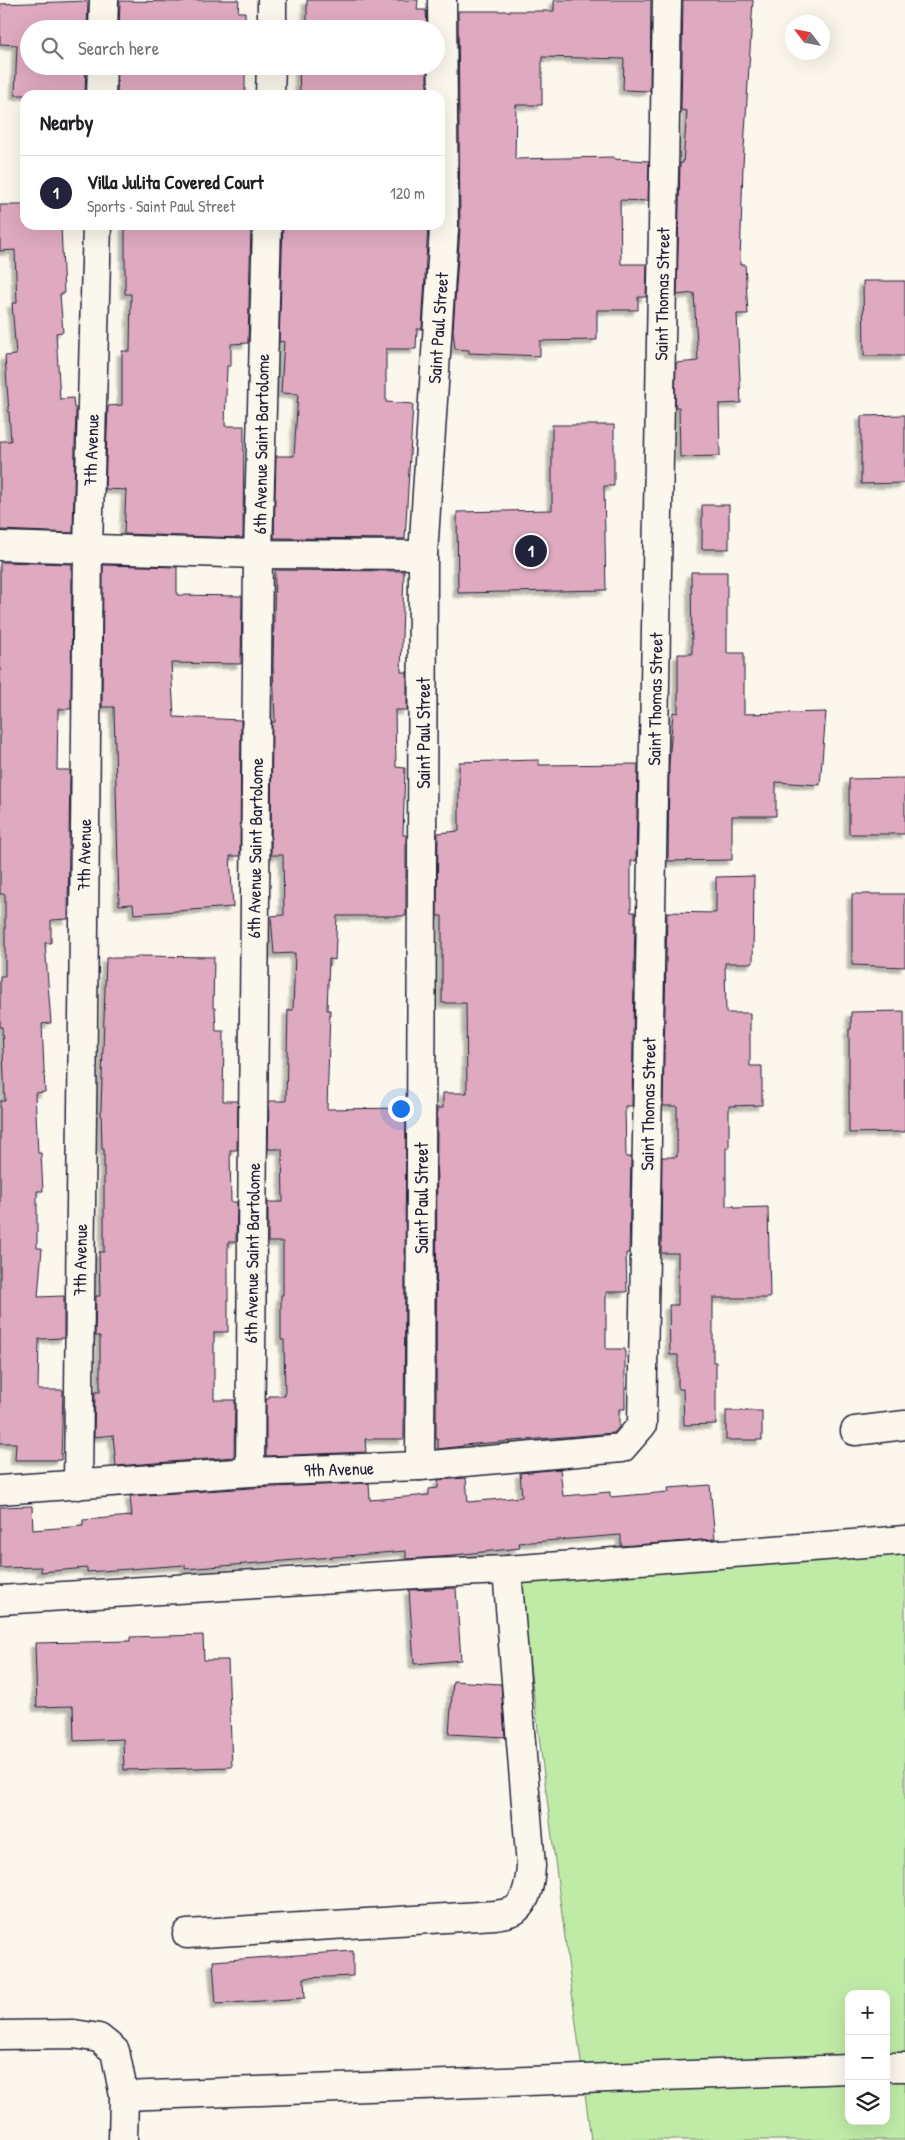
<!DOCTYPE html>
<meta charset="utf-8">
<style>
:root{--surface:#fff;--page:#f2f2f2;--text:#202124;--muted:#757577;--line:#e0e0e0;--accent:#22223b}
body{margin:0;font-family:"Patrick Hand",sans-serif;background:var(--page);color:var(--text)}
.controls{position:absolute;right:15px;bottom:15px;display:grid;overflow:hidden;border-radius:10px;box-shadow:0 5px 20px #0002}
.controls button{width:45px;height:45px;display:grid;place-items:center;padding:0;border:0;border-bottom:1px solid var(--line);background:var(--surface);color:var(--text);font:25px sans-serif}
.compass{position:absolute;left:785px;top:15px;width:45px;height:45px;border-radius:50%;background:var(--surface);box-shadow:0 5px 20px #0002;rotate:302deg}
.you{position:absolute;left:400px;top:1108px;width:18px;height:18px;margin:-12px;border:4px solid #fff;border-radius:50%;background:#1a73e8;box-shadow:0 0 0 8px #1a73e833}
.badge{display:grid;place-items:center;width:32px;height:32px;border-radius:50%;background:var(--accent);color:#fff;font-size:16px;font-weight:700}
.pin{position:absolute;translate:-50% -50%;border:2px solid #fff;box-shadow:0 1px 5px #0006}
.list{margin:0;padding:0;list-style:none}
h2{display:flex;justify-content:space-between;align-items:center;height:65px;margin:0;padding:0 20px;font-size:21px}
h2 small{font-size:16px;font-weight:400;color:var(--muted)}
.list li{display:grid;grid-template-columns:32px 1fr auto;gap:15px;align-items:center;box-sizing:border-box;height:75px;padding:0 20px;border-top:1px solid var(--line)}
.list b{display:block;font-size:19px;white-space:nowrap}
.list p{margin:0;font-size:16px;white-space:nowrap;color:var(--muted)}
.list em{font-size:16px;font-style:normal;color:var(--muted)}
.icon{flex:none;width:28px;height:28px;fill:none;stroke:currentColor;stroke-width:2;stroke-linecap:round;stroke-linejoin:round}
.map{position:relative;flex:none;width:905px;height:2140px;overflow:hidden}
.search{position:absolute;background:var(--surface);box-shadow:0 5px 20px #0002;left:20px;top:20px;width:425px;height:55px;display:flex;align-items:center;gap:12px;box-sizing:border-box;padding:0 18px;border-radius:28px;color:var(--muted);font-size:19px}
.panel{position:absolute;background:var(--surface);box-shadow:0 5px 20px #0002;left:20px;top:90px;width:425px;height:140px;border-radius:15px}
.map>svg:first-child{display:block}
</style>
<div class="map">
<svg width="905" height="2140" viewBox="0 0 905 2140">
<defs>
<filter id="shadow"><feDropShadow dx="-4.5" dy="4.5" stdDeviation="1" flood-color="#0004"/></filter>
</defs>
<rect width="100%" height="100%" fill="#fbf7ec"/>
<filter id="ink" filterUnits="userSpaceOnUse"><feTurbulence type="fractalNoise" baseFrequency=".02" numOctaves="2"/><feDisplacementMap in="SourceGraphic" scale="10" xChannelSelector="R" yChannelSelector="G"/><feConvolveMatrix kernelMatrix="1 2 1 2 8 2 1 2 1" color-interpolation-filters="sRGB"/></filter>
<g filter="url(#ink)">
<path fill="#c0eba7" stroke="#718671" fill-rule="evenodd" d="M 905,1551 L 905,2140 L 591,2140 L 519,1581 ZM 849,1994 L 886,1994 L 886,2121 L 849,2121 Z"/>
<g fill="#dfa9bf" stroke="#22223b" filter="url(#shadow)">
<polygon points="187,0 239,0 238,12 245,12 245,29 119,29 120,1 186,2"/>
<polygon points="307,0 418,0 417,10 426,10 427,29 307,29"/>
<polygon points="554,0 651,0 650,91 623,90 624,59 542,57 542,105 516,105 515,159 614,157 614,159 649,161 648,201 620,200 621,264 647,264 646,297 638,297 638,310 597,310 597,340 540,341 540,356 469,353 469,350 455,349 453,330 460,229 458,11 554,11"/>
<polygon points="683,0 753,0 743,165 740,265 745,264 748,314 737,314 741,403 719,404 720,456 680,457 679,407 675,407 676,363 698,361 694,293 677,295 680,163 683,163 687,111 681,110"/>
<polygon points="88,1 87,29 29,29 29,66 86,66 85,95 15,95 17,45 0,44 0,4"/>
<polygon points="118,66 245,66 245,95 117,95"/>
<polygon points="299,66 427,66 427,95 300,95"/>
<polygon points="0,205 25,205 25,225 61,225 64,294 60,294 63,332 56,333 60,399 73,398 74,408 76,408 73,533 0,530 0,441 11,441 5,356 16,355 12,303 17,303 15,250 0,251"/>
<polygon points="125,225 251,225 248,343 231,344 231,366 227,366 225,426 244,426 243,538 124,534 126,490 105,489 108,406 122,405 122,351 130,351 131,294 125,294"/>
<polygon points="283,225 428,225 422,329 417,329 416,349 386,349 386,402 413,404 405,539 274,538 276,456 294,456 298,394 281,393 284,341 279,342"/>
<polygon points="863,281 905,281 905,356 864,356"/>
<polygon points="905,415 905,483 861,484 861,416"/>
<polygon points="552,425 614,425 614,486 604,486 606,590 458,593 457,512 552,510"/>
<rect x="702" y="505" width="27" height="44"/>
<polygon points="0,562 72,564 71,709 58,709 57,770 70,770 68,919 51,920 51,943 45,943 51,1023 42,1024 45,1092 35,1093 38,1153 41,1153 43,1191 37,1191 37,1248 42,1248 38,1297 64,1296 64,1338 39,1339 38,1390 63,1390 61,1460 15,1460 16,1443 0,1443 0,1101 5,1101 2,1027 0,1027 0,976 5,976 5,894 0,894"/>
<polygon points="103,565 177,567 177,595 242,596 241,664 171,663 174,717 241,720 240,856 230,856 233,907 134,914 133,904 119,905 114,707 102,707"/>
<polygon points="275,570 404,571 401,672 407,672 407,710 395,710 396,767 405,768 403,835 406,835 406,916 337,916 335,960 329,959 327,1010 330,1010 327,1109 406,1108 404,1439 365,1439 366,1452 266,1456 266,1399 269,1399 269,1396 285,1396 284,1340 281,1340 281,1295 283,1295 283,1242 268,1242 268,1202 283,1202 282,1149 268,1149 269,1101 286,1101 288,1010 293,1010 295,953 274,954 271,916 284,915 283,855 271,855 272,722 275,722 273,664"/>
<polygon points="691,572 727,572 727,653 744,653 744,714 826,712 820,785 776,782 776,816 732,816 732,860 668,861 669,764 673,712 678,713 678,654 692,654"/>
<polygon points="539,760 539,765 638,764 636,861 631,861 631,912 635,912 632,1106 625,1106 626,1157 631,1157 629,1253 626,1253 627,1292 606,1292 606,1349 625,1349 625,1409 619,1409 619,1427 614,1433 463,1445 463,1446 438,1449 438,1439 436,1439 437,1108 443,1108 443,1093 467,1093 466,1003 442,1003 442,916 437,916 438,833 459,831 459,762"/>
<polygon points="905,778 905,834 849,834 849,779"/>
<polygon points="754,876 753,963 725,963 726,1013 750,1013 750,1066 762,1066 762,1105 729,1106 729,1148 726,1148 726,1206 735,1206 735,1208 768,1207 770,1298 713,1298 713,1362 716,1362 716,1424 684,1425 683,1389 678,1389 678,1355 670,1355 669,1305 678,1305 678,1253 661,1253 662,1157 677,1157 677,1106 663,1106 667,912 716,913 716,877"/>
<polygon points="852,894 905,894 905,967 852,965"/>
<polygon points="137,956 214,957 213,1008 215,1008 216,1031 224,1031 223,1101 238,1101 237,1150 230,1150 231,1202 237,1202 236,1242 228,1242 228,1332 214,1332 214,1400 235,1400 234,1457 116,1466 113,1435 94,1437 95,1392 100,1392 100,1336 95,1336 96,1296 100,1296 99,1252 104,1252 104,1149 102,1149 101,1109 106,958 137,958"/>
<polygon points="904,1011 905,1132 849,1133 849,1029 851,1029 851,1012"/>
<rect x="726" y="1411" width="36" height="29"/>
<polygon points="560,1469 563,1496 610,1492 610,1497 669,1492 668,1488 710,1485 715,1539 621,1546 621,1535 519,1543 520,1548 454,1555 454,1556 406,1559 406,1551 185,1569 185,1565 87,1572 87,1568 41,1572 41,1567 0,1568 0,1507 32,1506 33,1530 83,1526 83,1520 132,1516 130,1496 251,1488 369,1483 370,1500 429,1495 429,1489 438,1488 438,1480 466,1478 468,1502 522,1497 520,1473"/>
<polygon points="456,1588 461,1660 414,1664 409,1590"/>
<polygon points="203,1635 204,1660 228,1660 232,1767 124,1770 123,1739 74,1741 73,1706 37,1707 35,1643 130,1641 130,1637"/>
<polygon points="453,1681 501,1684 505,1737 449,1734"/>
<polygon points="353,1951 353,1976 304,1978 305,1998 216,2004 213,1961"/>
</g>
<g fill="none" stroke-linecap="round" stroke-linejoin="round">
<g stroke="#22223b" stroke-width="31">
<g id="street">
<polyline points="103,29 104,0"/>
<polyline points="272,29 272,0"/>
<polyline points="101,95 102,66"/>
<polyline points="270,95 271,66"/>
<polyline points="0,546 258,554 423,555"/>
<polyline points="855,1431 905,1425"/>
<polyline points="420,1466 423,555 444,229 442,0"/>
<polyline points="250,1472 258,554 267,225"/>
<polyline points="78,1485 88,548 97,225"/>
<polyline points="0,1490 250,1472 420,1466 622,1448 642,1425 667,0"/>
<path d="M 187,1934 L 495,1915 C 501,1914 510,1913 515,1910 C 528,1900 530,1881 531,1866 L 507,1570"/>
<polyline points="0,2035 74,2034 99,2038 115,2051 124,2096 849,2069"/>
<polyline points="886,2067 905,2067"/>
<polyline points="123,2140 124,2096"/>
</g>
</g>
<g stroke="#22223b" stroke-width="31">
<polyline id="secondary" points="0,1600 432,1573 507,1570 905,1540"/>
</g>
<use href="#street" stroke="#fbf7ec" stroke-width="28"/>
<use href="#secondary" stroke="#fbf7ec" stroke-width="28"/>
</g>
</g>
<g text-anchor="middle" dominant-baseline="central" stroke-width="5" stroke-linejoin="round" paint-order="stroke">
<g font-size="18" fill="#22223b" stroke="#fbf7ec">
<text transform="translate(662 294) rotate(-89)">Saint Thomas Street</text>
<text transform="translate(438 328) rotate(-86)">Saint Paul Street</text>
<text transform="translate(261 444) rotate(-89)">6th Avenue Saint Bartolome</text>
<text transform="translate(91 450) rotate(-88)">7th Avenue</text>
<text transform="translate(655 699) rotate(-89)">Saint Thomas Street</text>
<text transform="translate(423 733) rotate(-90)">Saint Paul Street</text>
<text transform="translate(255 848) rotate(-89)">6th Avenue Saint Bartolome</text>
<text transform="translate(84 855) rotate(-89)">7th Avenue</text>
<text transform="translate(648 1104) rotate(-89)">Saint Thomas Street</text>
<text transform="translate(421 1198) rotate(-90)">Saint Paul Street</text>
<text transform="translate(252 1253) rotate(-89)">6th Avenue Saint Bartolome</text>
<text transform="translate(80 1260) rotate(-89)">7th Avenue</text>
<text transform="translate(339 1469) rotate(-2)">9th Avenue</text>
</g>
</g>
</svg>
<div class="controls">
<button>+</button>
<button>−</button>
<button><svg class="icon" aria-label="layers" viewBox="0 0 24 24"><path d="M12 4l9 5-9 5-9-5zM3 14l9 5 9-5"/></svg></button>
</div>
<svg class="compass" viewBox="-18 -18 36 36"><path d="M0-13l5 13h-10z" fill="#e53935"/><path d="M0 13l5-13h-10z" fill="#757577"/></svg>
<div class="you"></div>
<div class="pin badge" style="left:531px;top:551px">1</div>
<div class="search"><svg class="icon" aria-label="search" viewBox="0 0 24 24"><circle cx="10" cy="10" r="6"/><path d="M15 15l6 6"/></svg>Search here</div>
<section class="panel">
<h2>Nearby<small></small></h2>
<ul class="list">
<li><span class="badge">1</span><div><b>Villa Julita Covered Court</b><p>Sports · Saint Paul Street</p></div><em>120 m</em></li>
</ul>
</section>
</div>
